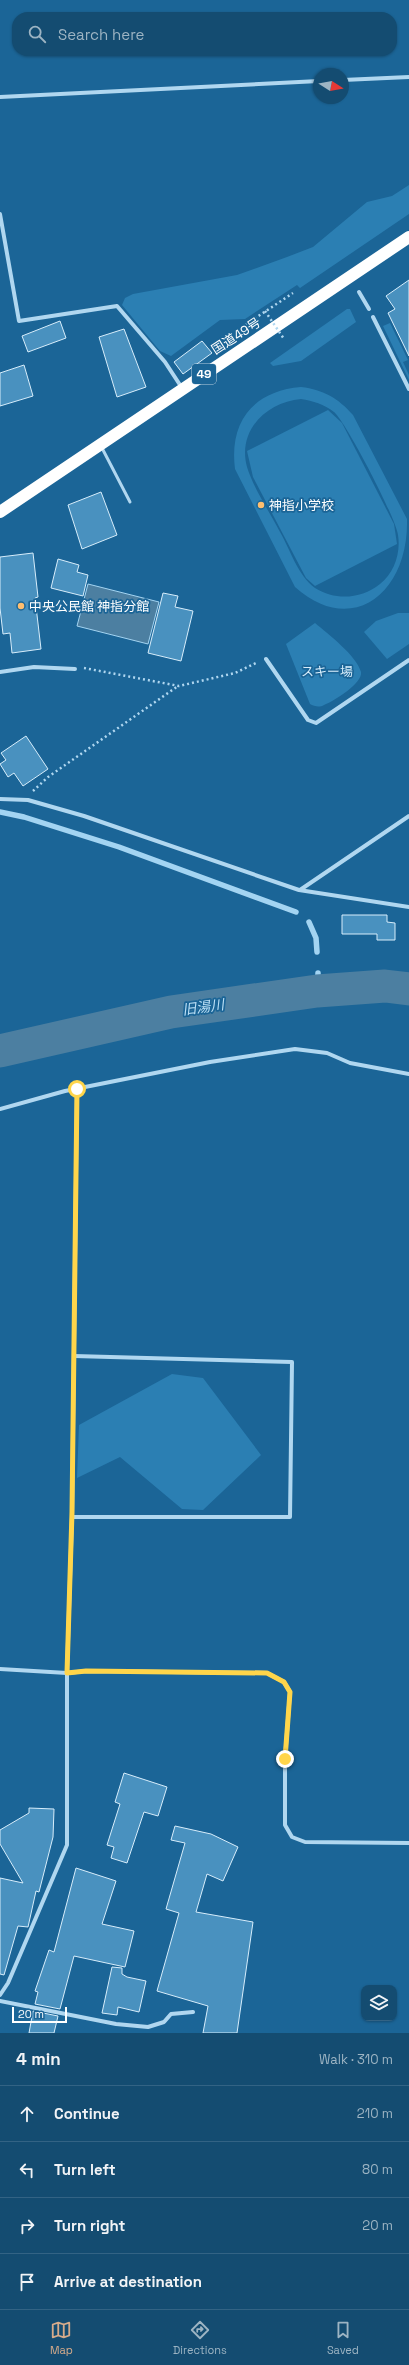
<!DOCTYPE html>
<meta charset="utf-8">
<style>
:root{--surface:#144c71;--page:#215679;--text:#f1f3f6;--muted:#9db4c3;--line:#336384;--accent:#d6ab8b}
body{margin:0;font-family:"Space Grotesk","Noto Sans JP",sans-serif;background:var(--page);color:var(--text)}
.controls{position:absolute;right:12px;bottom:12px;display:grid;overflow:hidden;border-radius:8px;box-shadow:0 1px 3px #0004}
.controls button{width:36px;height:36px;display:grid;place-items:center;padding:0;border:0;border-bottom:1px solid var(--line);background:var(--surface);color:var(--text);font:20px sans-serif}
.compass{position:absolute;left:313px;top:68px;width:36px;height:36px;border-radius:50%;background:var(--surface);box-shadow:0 1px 3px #0004;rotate:101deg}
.scale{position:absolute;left:12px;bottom:10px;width:55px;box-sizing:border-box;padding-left:4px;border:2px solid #fff;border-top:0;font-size:11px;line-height:14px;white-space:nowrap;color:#fff;-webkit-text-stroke:3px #1b6597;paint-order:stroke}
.stop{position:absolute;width:12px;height:12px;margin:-9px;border:3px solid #ffd54a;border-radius:50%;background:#fff}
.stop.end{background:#ffd54a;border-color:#fff;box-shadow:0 1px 4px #0008}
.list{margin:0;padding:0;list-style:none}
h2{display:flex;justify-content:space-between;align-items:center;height:52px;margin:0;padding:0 16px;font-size:17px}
h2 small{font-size:13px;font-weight:400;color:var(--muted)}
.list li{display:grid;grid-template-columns:26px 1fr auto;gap:12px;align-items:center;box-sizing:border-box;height:56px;padding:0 16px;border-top:1px solid var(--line)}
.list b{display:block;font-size:15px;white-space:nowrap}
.list em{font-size:13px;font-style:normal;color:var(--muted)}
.icon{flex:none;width:22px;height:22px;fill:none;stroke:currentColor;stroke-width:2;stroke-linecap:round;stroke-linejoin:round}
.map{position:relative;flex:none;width:409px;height:2033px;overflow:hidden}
.search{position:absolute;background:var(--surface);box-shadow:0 1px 3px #0004;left:12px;right:12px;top:12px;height:44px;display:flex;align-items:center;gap:10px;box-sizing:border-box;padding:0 14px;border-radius:16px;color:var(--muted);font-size:15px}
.sheet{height:276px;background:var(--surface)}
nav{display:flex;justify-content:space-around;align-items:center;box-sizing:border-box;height:56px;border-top:1px solid var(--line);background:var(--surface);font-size:11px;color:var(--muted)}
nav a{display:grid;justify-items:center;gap:2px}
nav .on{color:var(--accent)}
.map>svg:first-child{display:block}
</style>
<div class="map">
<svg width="409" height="2033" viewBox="0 0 409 2033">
<rect width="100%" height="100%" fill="#1b6597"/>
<g fill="#2b7fb3" fill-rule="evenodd">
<polygon points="409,185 409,214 300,288 297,285 245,319 220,320 171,356 160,351 122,305 125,298 133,294 237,275 287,257 313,247 367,202 392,196"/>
<polygon points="347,309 350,309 356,322 301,361 273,366 270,363"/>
<polygon points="390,323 408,360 403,362 409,375 409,380 383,326"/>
<path d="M 301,387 C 324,390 338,398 353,415 L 407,519 C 409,593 352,638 295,587 L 235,469 C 229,422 253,391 301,387 ZM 301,399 C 313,401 324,404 334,412 C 346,422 396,518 398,535 C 401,553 394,573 380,584 C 361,599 336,601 315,588 C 298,576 290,549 280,532 C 269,511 254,489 247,467 C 237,430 267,402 301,399 Z"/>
<polygon points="328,410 342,423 394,524 397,544 315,586 306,578 253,477 247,451"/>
<polygon points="398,613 409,613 409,644 387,659 364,632 376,621"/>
<path d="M 315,623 C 328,634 357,656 361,672 C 363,683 334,701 324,705 C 319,708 314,706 310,704 L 286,644 Z"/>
<polygon points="172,1374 203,1378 261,1455 203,1510 182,1509 120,1457 77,1478 79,1425"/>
</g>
<polygon fill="#4c7fa1" stroke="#a3d4f2" points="88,584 159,602 148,644 77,626"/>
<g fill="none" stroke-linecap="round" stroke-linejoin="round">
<g stroke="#a3d4f2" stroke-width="5.5">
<polyline points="0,812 24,817 119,847 296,912"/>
<polyline points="309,922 316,938 317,952"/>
<polyline points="318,973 318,991"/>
</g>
<polyline stroke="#4c7fa1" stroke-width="33" points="0,1051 171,1012 317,991 385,986 409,989"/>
</g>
<g fill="#4991bf" stroke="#d7edfb">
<polygon points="409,280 409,356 388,313 395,309 386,296"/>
<polygon points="60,321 66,338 28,352 22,336"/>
<polygon points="124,329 146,387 117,397 99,337"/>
<polygon points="202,341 212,353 183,374 174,362"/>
<polygon points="24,365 33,396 0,406 0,373"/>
<polygon points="101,492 117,535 82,549 68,505"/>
<polygon points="33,553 38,597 35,598 41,649 12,653 10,633 3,634 0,608 0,557"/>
<polygon points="58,559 79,565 77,572 88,575 83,596 51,588"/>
<polygon points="163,593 178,596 175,607 193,611 181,661 148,653"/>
<polygon points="26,736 48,769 23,786 14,773 8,777 0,764 6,760 1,753"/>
<polygon points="342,915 387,915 387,922 395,923 395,940 377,940 377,934 342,934"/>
<polygon points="124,1773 167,1787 158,1816 144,1812 127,1863 111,1858 114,1847 107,1845 120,1804 115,1802"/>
<polygon points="29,1808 54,1809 53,1837 39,1892 36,1891 28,1927 18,1926 4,1975 0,1974 0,1878 23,1883 0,1844 0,1830 29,1813"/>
<polygon points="175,1826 211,1834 238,1847 223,1881 207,1874 196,1912 253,1922 237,2033 203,2033 208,2006 157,1991 179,1913 166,1909 185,1843 171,1840"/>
<polygon points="76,1868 116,1881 102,1924 134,1931 125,1967 74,1956 60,2009 35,2004 38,1992 35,1991 49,1950 54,1952"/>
<polygon points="112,1967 122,1968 122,1974 127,1977 146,1981 139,2012 118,2007 117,2015 102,2013"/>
<polygon points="33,2011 58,2016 54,2033 29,2033"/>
</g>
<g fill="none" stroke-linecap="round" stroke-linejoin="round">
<g stroke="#b0d7f0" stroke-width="2.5" stroke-dasharray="2 3" stroke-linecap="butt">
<polyline points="242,327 293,293"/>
<polyline points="84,668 179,686 235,673 256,663"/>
<polyline points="33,791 48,777 178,686"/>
</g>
<polyline stroke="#b0d7f0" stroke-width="3" points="102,448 130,502"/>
<g stroke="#b0d7f0" stroke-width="4">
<polyline points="343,80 409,77"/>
<polyline points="0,97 319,81"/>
<polyline points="0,214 19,321 117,306 165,362 182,388"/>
<polyline points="359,292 369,309"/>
<polyline points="373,317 409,389"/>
<polyline points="266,659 308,720 316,723 409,660"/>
<polyline points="0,672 34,667 75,669"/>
<polyline points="0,799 28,800 84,816 299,890 409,907"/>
<polyline points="300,890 409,816"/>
<polyline points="0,1109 65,1091 210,1062 295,1049 327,1053 350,1063 409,1074"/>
<polyline points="72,1517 290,1517 292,1362 74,1356"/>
<polyline points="0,1669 67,1673 87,1671 267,1673 284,1682 290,1692 285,1759 285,1825 292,1837 305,1842 409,1843"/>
<polyline points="0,1995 8,1983 67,1845 67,1673 72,1517 77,1089"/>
<polyline points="0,2001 116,2024 148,2027 164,2022 171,2014 193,2012"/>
</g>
<polyline stroke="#fff" stroke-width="12" points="0,512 409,237"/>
<polyline stroke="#b0d7f0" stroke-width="2.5" stroke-dasharray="2 3" stroke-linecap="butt" points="265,311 284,339"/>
</g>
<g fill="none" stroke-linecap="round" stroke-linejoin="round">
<polyline stroke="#ffd54a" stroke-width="5" points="77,1089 72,1512 67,1673 86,1671 267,1673 284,1682 290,1692 285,1759"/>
</g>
<g fill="#ffbe6f" stroke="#1b6597" stroke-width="1.5">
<circle cx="261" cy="505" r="4"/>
<circle cx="21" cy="606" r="4"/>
</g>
<g text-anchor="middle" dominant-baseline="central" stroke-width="3.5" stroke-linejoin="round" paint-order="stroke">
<rect fill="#1b6597" stroke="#bbd1e0" stroke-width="1" x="192" y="364" width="24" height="20" rx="3"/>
<g font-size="12" font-weight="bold" fill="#fff">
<text x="204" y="374">49</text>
</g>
<g font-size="13" fill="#fff" stroke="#1b6597">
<text transform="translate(236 336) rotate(-33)">国道49号</text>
</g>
<g font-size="13" fill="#fff" stroke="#1b6597" text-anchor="start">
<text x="269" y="505">神指小学校</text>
<text x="29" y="606">中央公民館 神指分館</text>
</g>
<g font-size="13" fill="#d7edfb" stroke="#1b6597">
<text x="327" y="671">スキー場</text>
</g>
<g font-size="14" font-style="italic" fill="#bce0f6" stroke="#1b6597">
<text transform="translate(203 1007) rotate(-8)">旧湯川</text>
</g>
</g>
</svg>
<div class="controls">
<button><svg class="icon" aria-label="layers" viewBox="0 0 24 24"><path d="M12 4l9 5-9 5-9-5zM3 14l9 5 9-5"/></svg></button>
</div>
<svg class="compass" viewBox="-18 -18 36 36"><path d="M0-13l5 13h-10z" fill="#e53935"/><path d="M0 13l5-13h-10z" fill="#9db4c3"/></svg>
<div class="scale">20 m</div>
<div class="stop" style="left:77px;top:1089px"></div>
<div class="stop end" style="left:285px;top:1759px"></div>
<div class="search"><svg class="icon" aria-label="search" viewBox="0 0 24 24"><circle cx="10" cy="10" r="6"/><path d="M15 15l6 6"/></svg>Search here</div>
</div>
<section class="sheet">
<h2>4 min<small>Walk · 310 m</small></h2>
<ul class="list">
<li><svg class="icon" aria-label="ahead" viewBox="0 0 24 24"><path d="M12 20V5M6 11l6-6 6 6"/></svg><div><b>Continue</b></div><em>210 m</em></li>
<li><svg class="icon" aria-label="left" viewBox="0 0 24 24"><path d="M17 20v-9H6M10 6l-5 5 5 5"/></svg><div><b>Turn left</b></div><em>80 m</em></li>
<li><svg class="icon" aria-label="right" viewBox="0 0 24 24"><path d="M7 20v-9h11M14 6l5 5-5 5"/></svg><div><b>Turn right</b></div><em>20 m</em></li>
<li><svg class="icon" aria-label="arrive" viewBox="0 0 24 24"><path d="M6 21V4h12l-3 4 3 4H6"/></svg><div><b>Arrive at destination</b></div></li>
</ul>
</section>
<nav>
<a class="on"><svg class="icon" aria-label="map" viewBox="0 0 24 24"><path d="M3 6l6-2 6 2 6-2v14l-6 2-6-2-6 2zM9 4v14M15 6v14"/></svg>Map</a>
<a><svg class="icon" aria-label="directions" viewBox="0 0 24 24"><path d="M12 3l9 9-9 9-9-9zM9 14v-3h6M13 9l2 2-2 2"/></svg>Directions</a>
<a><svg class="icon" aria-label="saved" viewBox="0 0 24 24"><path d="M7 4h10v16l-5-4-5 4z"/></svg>Saved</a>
</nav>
